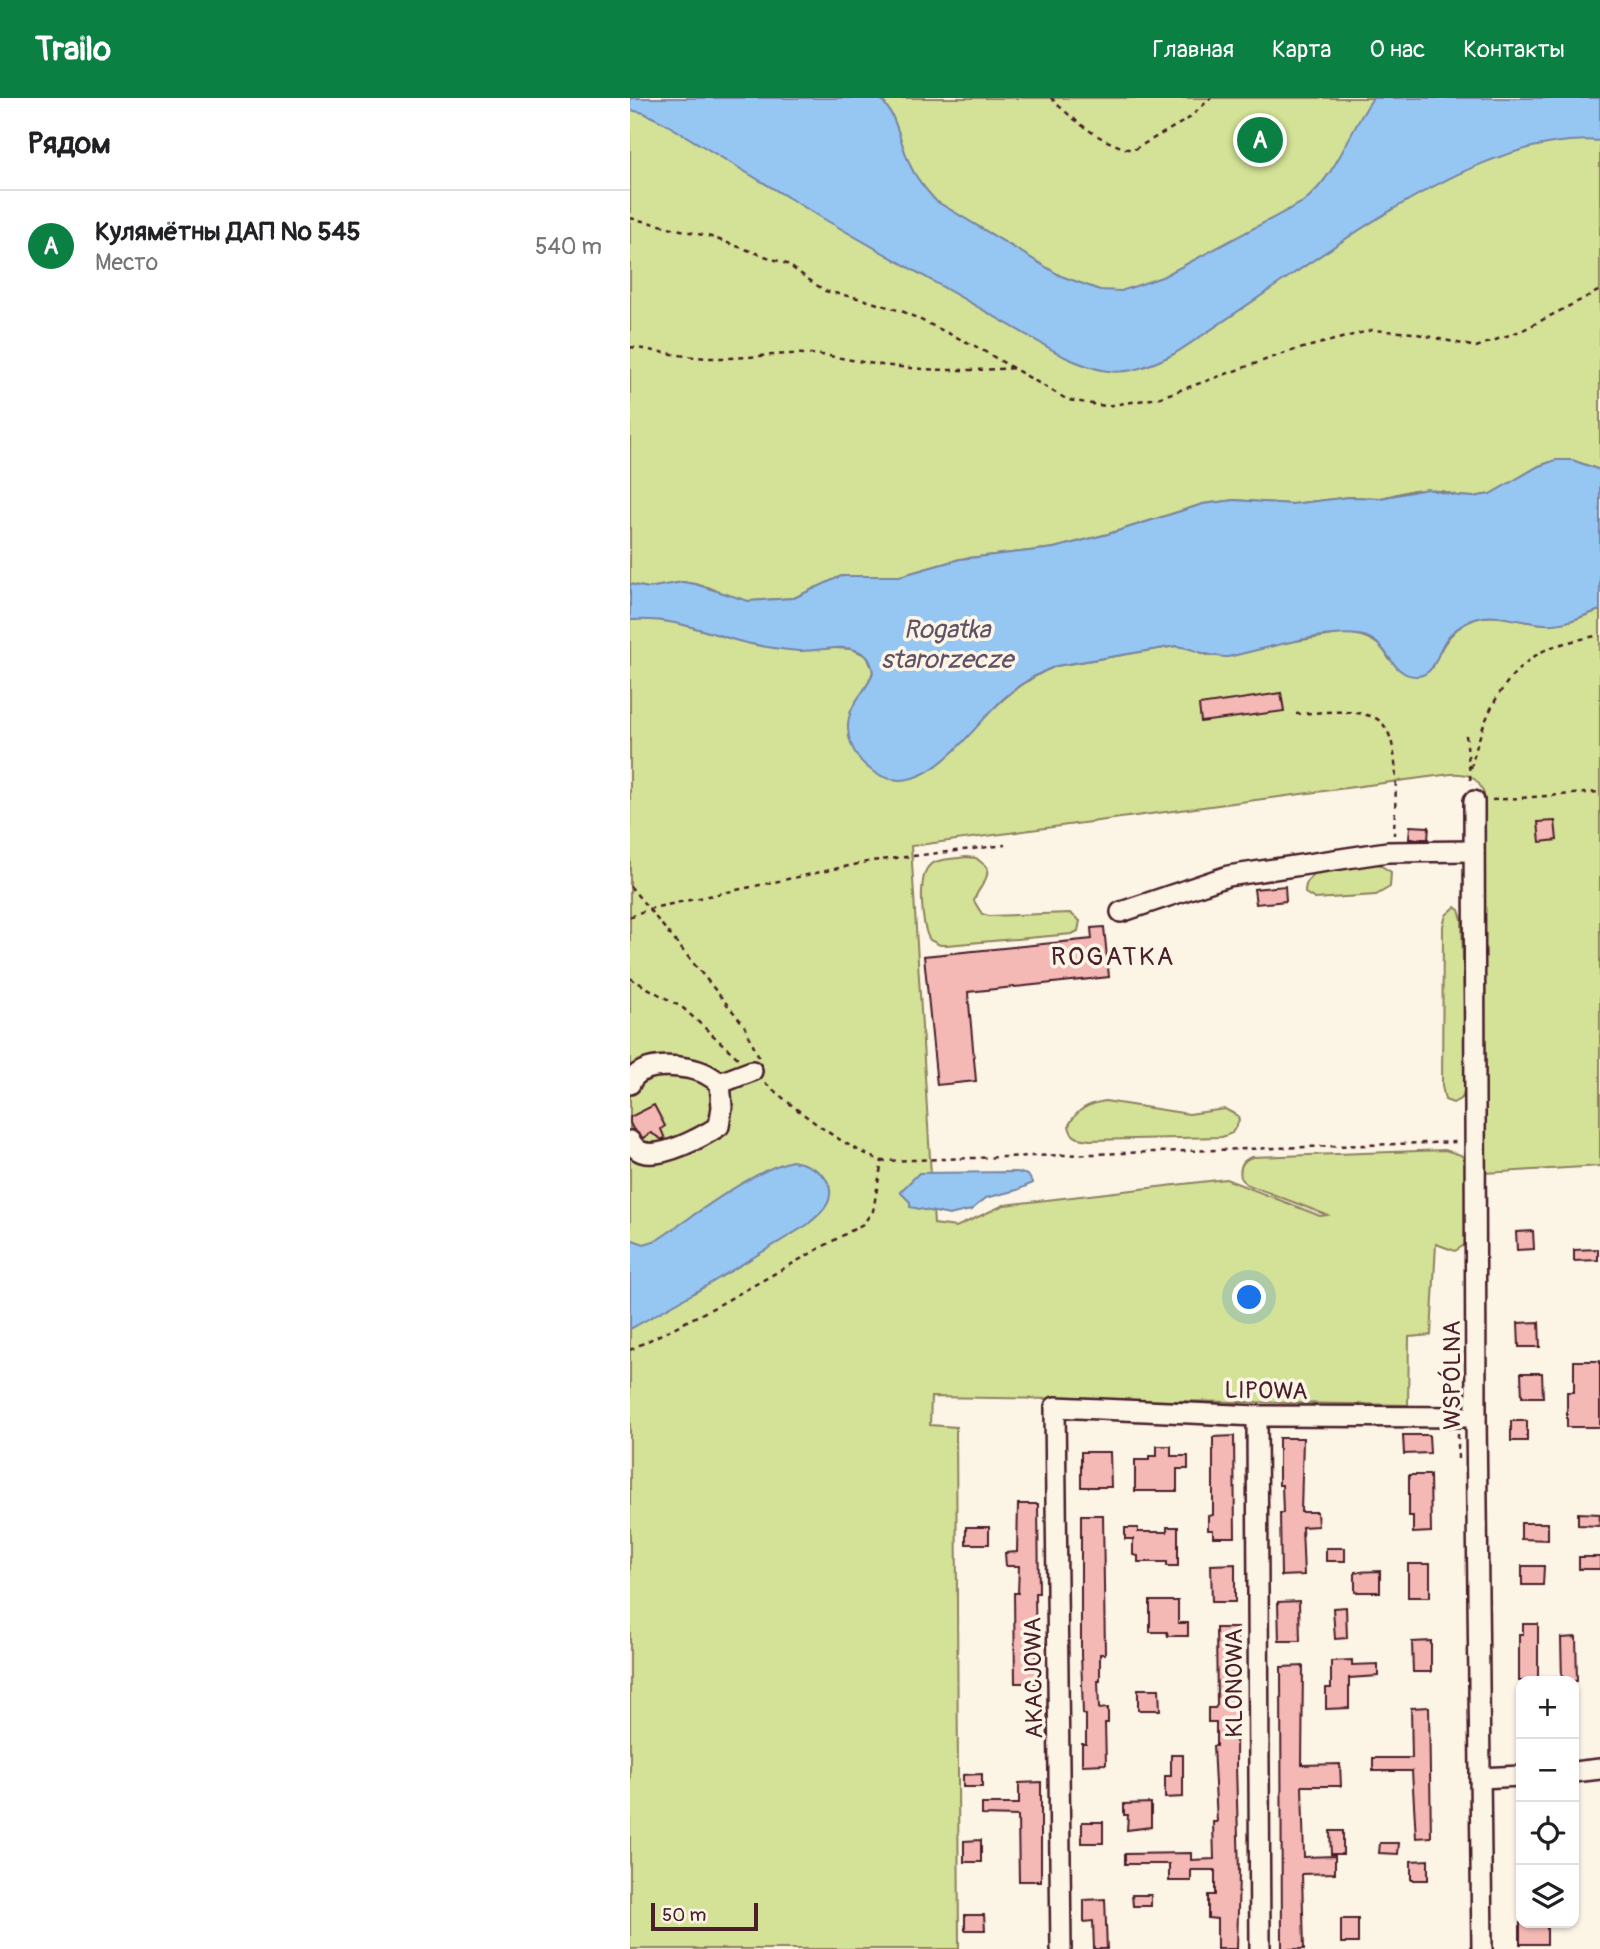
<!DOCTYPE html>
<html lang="ru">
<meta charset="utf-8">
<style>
:root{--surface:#fff;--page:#f6f6f6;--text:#202124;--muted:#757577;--line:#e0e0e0;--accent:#0b8043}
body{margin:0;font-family:Pangolin,sans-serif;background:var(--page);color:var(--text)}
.controls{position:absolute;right:21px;bottom:21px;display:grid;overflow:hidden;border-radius:14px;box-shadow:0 2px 5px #0004}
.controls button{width:63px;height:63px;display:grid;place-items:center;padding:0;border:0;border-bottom:2px solid var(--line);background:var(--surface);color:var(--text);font:35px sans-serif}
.scale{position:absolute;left:21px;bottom:18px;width:107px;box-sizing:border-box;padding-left:7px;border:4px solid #4a1f2b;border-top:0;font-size:19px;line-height:24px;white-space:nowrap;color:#4a1f2b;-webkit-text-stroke:5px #fcf5e5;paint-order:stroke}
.you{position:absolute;left:620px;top:1200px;width:24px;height:24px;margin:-18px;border:5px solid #fff;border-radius:50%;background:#1a73e8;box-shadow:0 0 0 10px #1a73e833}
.badge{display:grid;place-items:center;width:46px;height:46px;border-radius:50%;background:var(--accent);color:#fff;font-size:23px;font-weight:700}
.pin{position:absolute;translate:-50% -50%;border:4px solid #fff;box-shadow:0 2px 7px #0006}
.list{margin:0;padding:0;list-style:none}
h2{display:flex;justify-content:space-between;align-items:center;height:91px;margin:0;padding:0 28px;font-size:30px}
h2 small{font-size:23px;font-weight:400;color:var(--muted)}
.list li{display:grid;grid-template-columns:46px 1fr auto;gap:21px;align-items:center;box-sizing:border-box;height:112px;padding:0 28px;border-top:2px solid var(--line)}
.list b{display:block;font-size:26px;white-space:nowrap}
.list p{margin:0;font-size:23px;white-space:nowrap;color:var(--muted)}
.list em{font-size:23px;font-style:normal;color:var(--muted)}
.icon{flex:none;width:38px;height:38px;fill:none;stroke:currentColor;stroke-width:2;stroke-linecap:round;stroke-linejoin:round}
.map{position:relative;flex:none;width:970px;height:1851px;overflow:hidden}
header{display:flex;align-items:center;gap:42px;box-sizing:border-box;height:98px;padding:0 35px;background:var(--accent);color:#fff}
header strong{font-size:33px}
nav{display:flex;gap:38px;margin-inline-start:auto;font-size:24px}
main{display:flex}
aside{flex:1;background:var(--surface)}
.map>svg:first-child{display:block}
</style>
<header>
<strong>Trailo</strong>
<nav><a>Главная</a><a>Карта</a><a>О нас</a><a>Контакты</a></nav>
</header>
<main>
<aside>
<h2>Рядом<small></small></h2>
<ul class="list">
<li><span class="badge">A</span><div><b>Кулямётны ДАП № 545</b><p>Место</p></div><em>540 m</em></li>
</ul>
</aside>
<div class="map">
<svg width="970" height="1851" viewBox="0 0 970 1851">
<rect width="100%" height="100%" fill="#fcf5e5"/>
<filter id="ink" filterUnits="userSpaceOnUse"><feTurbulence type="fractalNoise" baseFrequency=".0143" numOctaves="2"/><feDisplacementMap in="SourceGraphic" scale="14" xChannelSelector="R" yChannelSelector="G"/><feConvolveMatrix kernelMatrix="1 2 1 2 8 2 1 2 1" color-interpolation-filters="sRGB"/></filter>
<g filter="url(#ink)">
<g fill="#d3e296" stroke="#8e8060" stroke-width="2">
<polygon points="0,0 970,0 970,372 942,362 926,362 909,368 861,396 843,399 828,398 812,393 783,392 751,400 720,399 662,406 604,402 573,406 478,436 424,450 330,461 270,478 187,489 164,500 118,503 103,500 78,489 53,484 18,490 0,486"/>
<path d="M 970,512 L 970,1068 L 855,1075 L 854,696 C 848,679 838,675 821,676 L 281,748 L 304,1126 L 326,1129 L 374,1107 L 596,1081 L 690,1118 L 697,1117 L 616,1086 L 611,1080 C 609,1070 612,1062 622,1059 L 815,1052 L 831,1057 L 836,1063 L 836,1146 L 825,1153 L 806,1146 L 801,1237 L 779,1239 L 778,1307 L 301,1299 L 300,1327 L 326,1329 L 329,1851 L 0,1851 L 0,522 L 20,520 L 41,523 L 107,542 L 131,546 L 222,551 L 237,558 L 243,573 C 237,597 220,601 218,631 L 306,668 C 345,632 376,588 426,568 L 546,548 L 557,549 L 577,557 L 717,535 C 737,538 750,543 759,561 L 803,569 C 815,536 836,514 873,519 C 887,521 902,526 917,526 C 935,527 953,518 970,512 Z"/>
<path d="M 336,759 L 346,760 L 357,769 C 360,783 347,790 344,803 L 352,816 L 359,818 L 440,815 L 450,823 L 448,833 L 442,836 L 317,847 L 310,847 L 300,842 C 291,830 288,779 299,768 C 308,760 326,761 336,759 Z"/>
<path d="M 745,764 L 761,774 L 760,789 L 746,797 L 685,801 L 675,795 C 674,764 722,767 745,764 Z"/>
<polygon points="825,809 829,812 832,821 836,987 832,1000 823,1005 815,1002 812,988 813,828 816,817"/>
<path d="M 475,1003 L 559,1016 L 595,1011 L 608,1018 L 609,1023 L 602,1035 L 592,1039 L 460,1042 C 450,1041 440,1040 439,1027 C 447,1011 458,1006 475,1003 Z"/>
</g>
<g fill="#96c7f2" stroke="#7884a2" stroke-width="2">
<path d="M 0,0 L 250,0 C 269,20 270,48 282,71 C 288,83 297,93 306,103 L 431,178 L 470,192 L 491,193 L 532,179 L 673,104 C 708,76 718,35 743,0 L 970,0 L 970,43 C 868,34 745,121 663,176 C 623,203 584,230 544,256 C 500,278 480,280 435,259 L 194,121 L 34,25 L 14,15 L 0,12 Z"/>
<path d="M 926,362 L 942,362 L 970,372 L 970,512 C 951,518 934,528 914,526 C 889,525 864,512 840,523 C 832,527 824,532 818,539 C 807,551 807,577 787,578 C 762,579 759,548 739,540 C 710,527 631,552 598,559 C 579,560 564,550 546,548 L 426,568 C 406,576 388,587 372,602 C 337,635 288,714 236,668 C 223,656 215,638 219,620 C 222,602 239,591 243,574 C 241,563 238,557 228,553 C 209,545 189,554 169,553 C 148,551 115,546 95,539 C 60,528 37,520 0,522 L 0,486 L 18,490 L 53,484 L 65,486 L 118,503 L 164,500 L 211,478 L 270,478 L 330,461 L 424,450 L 478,436 L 573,406 L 604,402 L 662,406 L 720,399 L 751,400 L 797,391 L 828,398 L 843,399 L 860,396 L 909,368 Z"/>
<path d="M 162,1063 C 180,1066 206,1078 199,1102 C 196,1112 185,1120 177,1127 L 71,1191 L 0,1231 L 0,1141 L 14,1146 L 27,1142 C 64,1118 122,1072 162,1063 Z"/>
<polygon points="387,1074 398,1077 403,1085 387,1092 356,1100 341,1112 319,1117 280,1109 280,1104 270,1094 289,1075"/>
</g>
<g fill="#f5b9b5" stroke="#4a1f2b" stroke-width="2">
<polygon points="635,31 643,46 625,54 618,39"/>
<polygon points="651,595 654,613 571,624 569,607"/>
<polygon points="925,723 927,742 910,744 908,724"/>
<polygon points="780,728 799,729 798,741 779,741"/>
<polygon points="655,788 656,803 626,806 624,791"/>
<polygon points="474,829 479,879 338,894 346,983 307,987 294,858 462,841 461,830"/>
<polygon points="24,1007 35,1028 31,1031 35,1041 31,1041 21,1035 13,1040 3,1031 0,1025 0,1019"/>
<polygon points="903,1133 904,1151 887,1152 886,1134"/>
<polygon points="968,1151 968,1162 944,1163 944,1152"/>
<polygon points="909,1224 910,1249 889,1249 888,1225"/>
<polygon points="944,1263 970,1263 970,1329 937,1329 937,1294 944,1294"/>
<polygon points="891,1275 912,1275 913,1299 892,1299"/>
<rect x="881" y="1323" width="16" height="20"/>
<polygon points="773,1337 799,1337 800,1355 774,1356"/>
<polygon points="604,1338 605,1439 583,1439 583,1432 578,1432 578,1418 583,1417 583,1339"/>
<polygon points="649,1340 673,1340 671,1414 687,1414 688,1428 672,1429 674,1477 651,1478 650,1415 653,1415 652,1387 649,1387"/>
<polygon points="527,1348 541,1348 541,1358 558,1358 558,1371 547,1371 547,1393 505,1393 505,1362 519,1362 519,1358 527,1358"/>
<polygon points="451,1354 480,1354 481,1389 451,1389"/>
<polygon points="779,1377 800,1377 801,1434 783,1435 783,1418 779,1418"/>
<polygon points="388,1406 408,1406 409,1495 405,1495 406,1562 408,1562 408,1585 385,1585 384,1495 388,1495 389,1468 376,1468 375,1455 387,1454"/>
<polygon points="948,1415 970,1416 969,1428 948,1427"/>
<polygon points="451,1417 473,1417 475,1556 470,1556 470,1583 468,1583 469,1611 478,1610 478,1625 475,1625 476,1666 452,1667 452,1646 456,1646 456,1617 453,1616 451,1556"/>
<polygon points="891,1425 918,1425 918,1442 891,1441"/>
<rect x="336" y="1429" width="23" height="17"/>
<polygon points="537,1429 548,1429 548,1468 537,1468 537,1464 508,1464 508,1458 503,1457 503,1441 495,1441 495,1430 508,1430 508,1434 537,1434"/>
<rect x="696" y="1450" width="19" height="13"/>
<rect x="949" y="1459" width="21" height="12"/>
<polygon points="605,1466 605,1504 582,1504 581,1467"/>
<rect x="778" y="1466" width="22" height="33"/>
<polygon points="892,1468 914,1468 913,1487 892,1487"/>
<polygon points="750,1473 750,1494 725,1494 725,1474"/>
<polygon points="520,1503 548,1503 548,1525 558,1525 558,1538 538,1538 537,1534 520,1534"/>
<polygon points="669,1503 670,1543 649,1543 648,1504"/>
<polygon points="716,1509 717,1540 705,1541 703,1510"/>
<polygon points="893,1526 908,1526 908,1583 889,1583 889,1536 893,1536"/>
<polygon points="586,1530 607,1530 606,1668 609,1775 607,1851 587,1851 587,1821 578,1820 578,1797 585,1797 585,1772 561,1772 561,1783 539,1783 539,1766 495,1766 495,1756 561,1755 561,1762 584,1761 583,1724 587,1724 583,1648 586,1648 586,1624 578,1624 578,1610 585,1610 587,1607"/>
<polygon points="946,1539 947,1583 932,1583 931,1540"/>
<polygon points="801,1543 801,1574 783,1574 782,1544"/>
<polygon points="722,1562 722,1567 748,1566 748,1578 719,1580 719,1610 696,1611 696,1590 701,1590 701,1563"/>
<polygon points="673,1568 672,1667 710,1666 711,1688 672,1688 674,1759 705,1758 705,1775 672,1776 674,1851 652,1851 651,1569"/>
<polygon points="508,1591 529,1591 530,1612 508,1612"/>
<polygon points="799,1609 801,1739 786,1740 782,1673 743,1673 743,1660 782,1660 781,1610"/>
<polygon points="541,1657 553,1657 553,1699 535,1700 535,1678 541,1678"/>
<polygon points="352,1676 352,1689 333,1689 333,1677"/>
<polygon points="411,1684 411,1783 389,1783 388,1718 352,1717 352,1706 389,1706 389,1685"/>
<polygon points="521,1705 521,1729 497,1732 498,1717 494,1717 494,1706"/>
<rect x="452" y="1724" width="21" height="21"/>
<polygon points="700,1733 713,1733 713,1756 701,1756"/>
<polygon points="351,1742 351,1764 334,1764 334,1743"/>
<polygon points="750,1745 769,1745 768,1756 749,1755"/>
<polygon points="798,1762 798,1782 781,1782 781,1763"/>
<polygon points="502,1797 521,1797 521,1808 503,1808"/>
<polygon points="475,1801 477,1851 464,1851 463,1823 454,1824 454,1802"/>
<polygon points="335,1817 354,1817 355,1832 335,1832"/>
<rect x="711" y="1821" width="17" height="24"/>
<rect x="890" y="1825" width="27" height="21"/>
</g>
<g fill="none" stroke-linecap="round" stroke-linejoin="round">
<g stroke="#4a1f2b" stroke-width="24">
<g id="minor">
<polyline points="844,703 846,1319 852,1851"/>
<polyline points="491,814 598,778 757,754 844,753"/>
<polyline points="90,985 122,973"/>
<path d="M 0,986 C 9,961 58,967 76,976 C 81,979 86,982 90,985"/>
<path d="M 0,1043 C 4,1048 6,1052 12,1054 C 32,1061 72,1039 89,1028 L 92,1009 L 90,985"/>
<polyline points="627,1318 630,1851"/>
<polyline points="944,1674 970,1671"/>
<polyline points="850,1680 891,1678"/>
<polyline points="431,1851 425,1309 627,1318 846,1319"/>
</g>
</g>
<g stroke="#4a1f2b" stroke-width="2.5" stroke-dasharray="5 5" stroke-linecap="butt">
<path d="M 421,0 C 443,22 472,46 503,52 L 558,21 L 581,0"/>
<polyline points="0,120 81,139 157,166 195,193 232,201 274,214 345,248 438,302 475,308 528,300 658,254 742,232 783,235 846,249 893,232 970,192"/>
<path d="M 0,249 C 29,253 56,260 85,260 C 121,261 156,253 192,257 C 215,260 238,266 261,268 C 302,273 344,273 385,270"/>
<path d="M 666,616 C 690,615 719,610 743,619 C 775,631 764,708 764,737"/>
<polyline points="836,637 841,687"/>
<path d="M 841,670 C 851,627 868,581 908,556 C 922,546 953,541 970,537"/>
<polyline points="862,702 970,694"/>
<polyline points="0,788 114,927 129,959"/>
<polyline points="0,819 18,811 242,763 375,747"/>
<polyline points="0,880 53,910 109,961"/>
<path d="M 135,985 C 172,1016 207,1045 252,1063 L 827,1044"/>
<polyline points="0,1252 87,1208 233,1126 243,1113 252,1063"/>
<polyline points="828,1336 828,1361"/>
</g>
<use href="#minor" stroke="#fcf5e5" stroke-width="19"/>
</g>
</g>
<g text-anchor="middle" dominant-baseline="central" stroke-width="7" stroke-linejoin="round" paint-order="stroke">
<g font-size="24" fill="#4a1f2b" stroke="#fcf5e5">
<text transform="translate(822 1277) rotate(-90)">WSPÓLNA</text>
<text transform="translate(636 1293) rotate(1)">LIPOWA</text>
<text transform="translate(404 1580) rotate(-91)">AKACJOWA</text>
<text transform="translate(604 1585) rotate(-90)">KLONOWA</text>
</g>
<g font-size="26" font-style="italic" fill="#615167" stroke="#fcf5e5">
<text x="317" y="532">Rogatka<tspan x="317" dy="30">starorzecze</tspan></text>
</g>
<g font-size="26" letter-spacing="2" fill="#4a1f2b" stroke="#fcf5e5">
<text x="483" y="859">ROGATKA</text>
</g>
</g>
</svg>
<div class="controls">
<button>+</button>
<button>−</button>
<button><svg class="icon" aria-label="locate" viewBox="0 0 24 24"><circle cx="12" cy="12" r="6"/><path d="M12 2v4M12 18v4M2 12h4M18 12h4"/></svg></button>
<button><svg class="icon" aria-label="layers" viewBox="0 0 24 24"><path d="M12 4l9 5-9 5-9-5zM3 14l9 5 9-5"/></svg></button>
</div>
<div class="scale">50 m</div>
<div class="you"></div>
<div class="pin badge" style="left:630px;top:42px">A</div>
</div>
</main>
